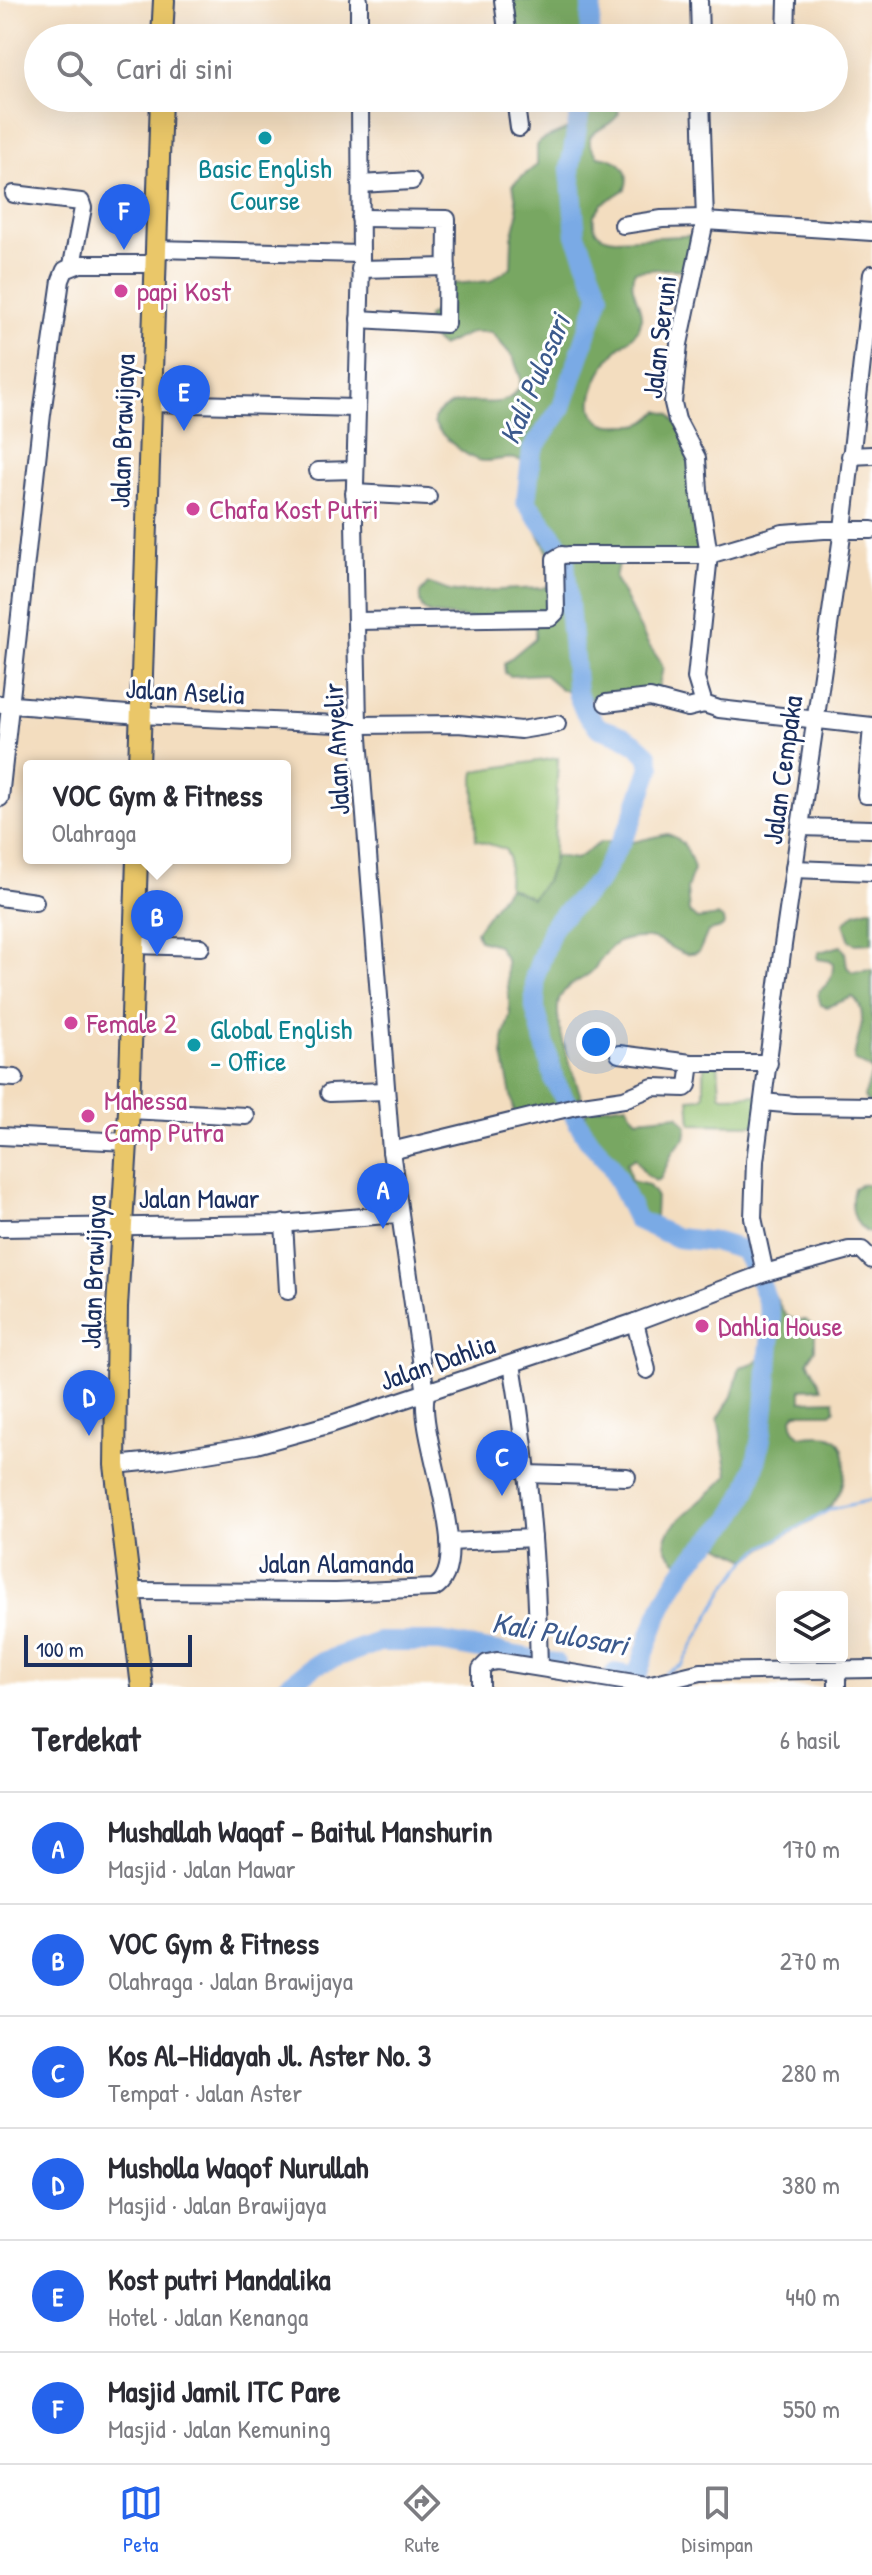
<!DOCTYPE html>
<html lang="id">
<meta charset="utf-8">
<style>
:root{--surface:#fff;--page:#f2f2f3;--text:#2b2b33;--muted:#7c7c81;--line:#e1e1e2;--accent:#2563eb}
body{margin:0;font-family:"Patrick Hand",sans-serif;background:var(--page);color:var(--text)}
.controls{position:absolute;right:24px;bottom:24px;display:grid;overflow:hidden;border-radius:8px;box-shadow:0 8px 32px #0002}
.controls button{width:72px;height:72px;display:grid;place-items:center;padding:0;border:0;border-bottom:2px solid var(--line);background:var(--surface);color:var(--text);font:40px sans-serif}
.scale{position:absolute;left:24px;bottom:20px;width:168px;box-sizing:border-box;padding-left:8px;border:4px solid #1b2f5e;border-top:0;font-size:22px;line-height:28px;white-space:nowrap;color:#1b2f5e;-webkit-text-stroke:6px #fff;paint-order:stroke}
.you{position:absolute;left:596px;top:1042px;width:28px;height:28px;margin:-20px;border:6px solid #fff;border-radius:50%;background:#1a73e8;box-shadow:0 0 0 12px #1a73e833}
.badge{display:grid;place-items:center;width:52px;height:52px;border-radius:50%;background:var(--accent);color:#fff;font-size:26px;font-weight:700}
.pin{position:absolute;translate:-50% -66px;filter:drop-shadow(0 2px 4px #0008)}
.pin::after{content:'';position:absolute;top:42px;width:28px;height:24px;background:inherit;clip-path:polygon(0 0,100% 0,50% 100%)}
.popup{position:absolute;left:23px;top:760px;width:268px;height:104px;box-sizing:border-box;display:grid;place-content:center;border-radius:8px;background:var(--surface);filter:drop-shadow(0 2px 6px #0005);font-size:26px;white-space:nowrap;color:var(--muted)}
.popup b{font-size:30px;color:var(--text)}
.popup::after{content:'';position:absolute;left:50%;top:100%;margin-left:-16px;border:16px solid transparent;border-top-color:var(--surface)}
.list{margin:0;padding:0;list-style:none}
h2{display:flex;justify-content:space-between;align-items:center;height:104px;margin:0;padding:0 32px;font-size:34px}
h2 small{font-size:26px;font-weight:400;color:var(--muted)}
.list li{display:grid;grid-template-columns:52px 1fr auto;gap:24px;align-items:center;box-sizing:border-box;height:112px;padding:0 32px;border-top:2px solid var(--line)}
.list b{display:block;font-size:30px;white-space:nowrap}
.list p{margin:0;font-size:26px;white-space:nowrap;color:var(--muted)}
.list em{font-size:26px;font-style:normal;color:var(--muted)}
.icon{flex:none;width:44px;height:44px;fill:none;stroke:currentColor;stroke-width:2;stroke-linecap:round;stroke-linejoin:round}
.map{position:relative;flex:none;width:872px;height:1687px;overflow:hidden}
.search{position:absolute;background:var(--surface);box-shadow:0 8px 32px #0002;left:24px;right:24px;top:24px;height:88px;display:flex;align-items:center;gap:20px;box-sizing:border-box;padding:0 28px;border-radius:44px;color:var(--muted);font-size:30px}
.sheet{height:776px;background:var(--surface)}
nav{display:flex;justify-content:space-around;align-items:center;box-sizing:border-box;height:112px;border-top:2px solid var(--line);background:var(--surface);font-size:22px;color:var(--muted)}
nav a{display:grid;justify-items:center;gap:4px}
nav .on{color:var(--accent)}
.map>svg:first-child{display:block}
</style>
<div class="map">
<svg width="872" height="1687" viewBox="0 0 872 1687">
<rect width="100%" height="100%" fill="#fff"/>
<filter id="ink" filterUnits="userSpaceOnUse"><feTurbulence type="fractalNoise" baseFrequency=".0125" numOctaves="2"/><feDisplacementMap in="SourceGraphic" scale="16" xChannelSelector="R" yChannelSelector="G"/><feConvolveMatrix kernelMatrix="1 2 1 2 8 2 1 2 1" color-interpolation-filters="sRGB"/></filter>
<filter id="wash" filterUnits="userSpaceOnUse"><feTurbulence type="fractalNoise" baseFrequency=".006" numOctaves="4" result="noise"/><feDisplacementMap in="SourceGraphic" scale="32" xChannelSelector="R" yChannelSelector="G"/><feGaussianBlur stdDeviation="1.8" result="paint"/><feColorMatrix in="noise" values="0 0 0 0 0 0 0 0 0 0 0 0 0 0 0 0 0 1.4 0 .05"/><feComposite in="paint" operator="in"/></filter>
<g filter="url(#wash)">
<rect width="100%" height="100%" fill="#f3ddbf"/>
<g fill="#95c16f" stroke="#587866" stroke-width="2">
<polygon points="558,758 553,865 547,879 532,898 508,887 509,857 505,849 476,840 474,778 475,772 481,770"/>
<polygon points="704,1063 718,1063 720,1094 723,1096 764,1095 760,1125 691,1124 689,1099 701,1098 704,1095"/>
</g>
<g fill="#78a762" stroke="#4a6b60" stroke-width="2">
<polygon points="503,0 592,0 593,38 508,38"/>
<path d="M 582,98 L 615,98 L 619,113 C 613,125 599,127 590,137 L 590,145 L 598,156 C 617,158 632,167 625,189 L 602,204 L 594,215 C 592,232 599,237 615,239 L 702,235 L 693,270 L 660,269 L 635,271 C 625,288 646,306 640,325 C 636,337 623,343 615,352 C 603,365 581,403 598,419 C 606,427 618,425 628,425 C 644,426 648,421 659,411 L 670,414 L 684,435 L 709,555 L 618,563 L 615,578 L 648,644 L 660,661 L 663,668 L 658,690 L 650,698 L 606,703 L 561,689 L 543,674 L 510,676 L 505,673 L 504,664 L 535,638 L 535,626 L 431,614 C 421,610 419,603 420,593 L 428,584 C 438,585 444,591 456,592 L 543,588 L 552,585 L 555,566 L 535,527 L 526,502 L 530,465 C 514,454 503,460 486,461 C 470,462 441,436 434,423 L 434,418 C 460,383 504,422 520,385 L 520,376 L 513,357 L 491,332 L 472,332 L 441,346 C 431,340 426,328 427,316 L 440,310 L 452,284 L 490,281 L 511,267 L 512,238 L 518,214 L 513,184 L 537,165 L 537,146 L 540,141 L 572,127 L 578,118 Z"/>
<path d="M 667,834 C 684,838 690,854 694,869 L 687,889 L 689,912 L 697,919 L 718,916 L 723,919 L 724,925 L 722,928 L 708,931 L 699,952 C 678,961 668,939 648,938 C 614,937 612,945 594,969 C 585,981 569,981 561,996 C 549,1016 575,1074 581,1097 L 516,1121 L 503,1055 L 503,1039 L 510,1015 L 506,960 L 497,945 L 479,940 L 476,931 L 508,887 L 532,898 L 547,879 L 555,856 L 576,859 L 601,842 L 633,842 Z"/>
<polygon points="872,908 872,943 855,944 850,941 844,923 855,913"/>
<path d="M 841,946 L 845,952 L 847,967 L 852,972 L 872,970 L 872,1109 L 864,1097 L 872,1072 L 869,1068 L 854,1060 C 855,1039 872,1014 853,997 L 827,1007 L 821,1005 L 818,995 L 819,991 C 830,983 833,977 833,964 L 830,961 L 818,959 L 817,956 L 819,952 Z"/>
<polygon points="627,1104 631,1113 637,1119 678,1115 687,1126 685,1138 673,1151 661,1178 656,1181 646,1175 635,1158 627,1163 631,1181 648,1185 656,1195 655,1217 648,1225 637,1220 610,1164 579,1125 588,1109"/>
<path d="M 862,1184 L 872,1184 L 872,1232 L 869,1233 C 853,1226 849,1205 854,1188 Z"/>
<path d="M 772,1291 C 784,1309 780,1321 806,1320 L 815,1328 L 815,1349 L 808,1361 L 822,1388 L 801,1389 L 801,1401 L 834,1400 L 835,1409 L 831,1413 L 796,1413 L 792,1417 L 794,1430 L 801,1436 C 821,1435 840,1430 844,1455 C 854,1520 789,1525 748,1559 L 711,1542 L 685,1568 C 679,1563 670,1557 667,1550 C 654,1527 717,1494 728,1474 L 718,1419 L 732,1396 L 740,1367 C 746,1365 754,1364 758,1360 C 774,1349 755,1311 767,1292 Z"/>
</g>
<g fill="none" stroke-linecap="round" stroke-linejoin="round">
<polyline stroke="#7aaae5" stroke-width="3" points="665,1673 682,1665 725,1588 748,1559 760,1549 831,1509 872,1500"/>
<g stroke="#7aaae5" stroke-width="20">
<polyline points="589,38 592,0"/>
<path d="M 582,98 L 570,169 L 576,235 L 600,295 L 562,407 L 532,450 L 526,502 L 564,551 L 577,693 L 584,710 L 599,728 L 623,736 L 637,745 L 648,755 L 651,767 L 630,825 L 598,882 L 554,924 L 535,976 L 535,1008 L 555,1082 L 587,1138 L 610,1164 L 637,1220 L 677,1238 L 716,1242 L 743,1250 C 755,1269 767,1295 771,1317 C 772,1328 770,1342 769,1354 C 766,1404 763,1469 735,1513 C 723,1532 704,1544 690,1562 C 663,1594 649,1638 637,1677 L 615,1673"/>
<polyline points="286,1687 317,1664 379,1642 440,1642 556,1663"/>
</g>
</g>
</g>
<g filter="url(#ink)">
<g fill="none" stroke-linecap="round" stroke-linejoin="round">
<g stroke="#3b496d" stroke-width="20">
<g id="minor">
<polyline points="359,0 359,38"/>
<polyline points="503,0 508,38"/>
<polyline points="699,0 700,38"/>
<polyline points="356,38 424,36"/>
<polyline points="786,38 787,0"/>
<polyline points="515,98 519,128"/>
<polyline points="701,98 705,221 679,344 673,403 677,420 697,458 699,491 709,555 696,678 704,704 719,709 872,726"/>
<polyline points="360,184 412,181"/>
<polyline points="14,194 81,202 83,208 72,265"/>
<polyline points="705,221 872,232"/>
<polyline points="623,225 662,219 705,218"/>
<polyline points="156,249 361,254"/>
<polyline points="360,269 447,267"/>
<polyline points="359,319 446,324 447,219 360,218"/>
<polyline points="150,403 356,408"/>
<polyline points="850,456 872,455"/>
<polyline points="318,471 354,470"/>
<polyline points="354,493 428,497"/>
<polyline points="568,555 709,555 783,533 824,530 872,530"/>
<polyline points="356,621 550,618 556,612 555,559 562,555"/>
<polyline points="606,703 650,698 688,708 704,704"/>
<polyline points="1,704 140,715 358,725 458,724 521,730 557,724"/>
<polyline points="872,727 866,795 872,795"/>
<polyline points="0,798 42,414 61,280 65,270 80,264 155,264"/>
<polyline points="800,827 872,829"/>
<polyline points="794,869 872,872"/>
<polyline points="0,897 35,902"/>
<polyline points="134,945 201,947"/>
<polyline points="619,1054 691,1063 769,1063"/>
<polyline points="0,1077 15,1078"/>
<polyline points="329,1093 386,1091"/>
<polyline points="763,1102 795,1105 872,1106"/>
<polyline points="129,1110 246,1116"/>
<polyline points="0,1136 128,1142"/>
<polyline points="391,1151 576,1106 624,1099 653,1087 685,1088 688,1085 691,1063"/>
<polyline points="284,1223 288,1291"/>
<polyline points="0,1228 280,1224 398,1214"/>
<polyline points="765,1273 753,1218 755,1161 783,945 843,529 872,274"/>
<polyline points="635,1322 647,1370"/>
<path d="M 512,1364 C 529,1463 537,1566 539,1667"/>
<polyline points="115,1465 164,1460 256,1445 331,1424 635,1322 765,1273 849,1250 862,1250 872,1260"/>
<polyline points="526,1474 627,1477"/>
<polyline points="449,1542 533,1538"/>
<path d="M 130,1591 L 336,1592 L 434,1588 C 477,1564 416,1435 426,1394 L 391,1151 L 358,725 L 354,522 L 361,262 L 360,98"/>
<polyline points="481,1687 481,1669 487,1663 497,1661 647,1685 701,1672 872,1669"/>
<polyline points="837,1687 837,1670"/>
</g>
</g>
<g stroke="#3b496d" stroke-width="24">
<g id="major">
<polyline points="162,38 164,0"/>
<polyline points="139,766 161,98"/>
<polyline points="137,858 129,1110 117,1307 115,1465 142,1687"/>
</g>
</g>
<use href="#minor" stroke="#fff" stroke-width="16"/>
<use href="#major" stroke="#eac769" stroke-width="20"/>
</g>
</g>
<g fill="#0f9aa8" stroke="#fff" stroke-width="3">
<circle cx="265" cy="138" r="8"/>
<circle cx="194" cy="1045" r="8"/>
</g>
<g fill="#d1479c" stroke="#fff" stroke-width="3">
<circle cx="121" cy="291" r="8"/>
<circle cx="193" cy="509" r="8"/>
<circle cx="71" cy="1023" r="8"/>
<circle cx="88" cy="1116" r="8"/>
<circle cx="702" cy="1326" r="8"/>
</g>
<g text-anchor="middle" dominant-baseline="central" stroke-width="6" stroke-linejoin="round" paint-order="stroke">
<g font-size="28" fill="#0d838f" stroke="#fff">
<text x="265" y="168">Basic English<tspan x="265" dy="32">Course</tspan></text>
<text x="210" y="1029" text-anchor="start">Global English<tspan x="210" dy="32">- Office</tspan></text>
</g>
<g font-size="28" fill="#b23c85" stroke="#fff" text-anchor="start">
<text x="137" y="291">papi Kost</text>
<text x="209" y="509">Chafa Kost Putri</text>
<text x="87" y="1023">Female 2</text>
<text x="104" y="1100">Mahessa<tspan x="104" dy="32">Camp Putra</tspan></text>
<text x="718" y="1326">Dahlia House</text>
</g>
<g font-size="28" fill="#1b2f5e" stroke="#fff">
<text transform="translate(659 337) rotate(-83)">Jalan Seruni</text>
<text transform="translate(122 431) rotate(-88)">Jalan Brawijaya</text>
<text transform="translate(185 691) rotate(3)">Jalan Aselia</text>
<text transform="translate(336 749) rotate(-93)">Jalan Anyelir</text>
<text transform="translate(782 770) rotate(-82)">Jalan Cempaka</text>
<text x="199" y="1198">Jalan Mawar</text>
<text transform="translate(93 1272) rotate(-88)">Jalan Brawijaya</text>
<text transform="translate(437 1362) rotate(-19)">Jalan Dahlia</text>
<text x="336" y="1563">Jalan Alamanda</text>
</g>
<g font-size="30" font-style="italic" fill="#3c5a8d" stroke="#fff">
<text transform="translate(534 379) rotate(-67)">Kali Pulosari</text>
<text transform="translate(560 1633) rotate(10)">Kali Pulosari</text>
</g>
</g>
</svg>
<div class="controls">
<button><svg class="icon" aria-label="layers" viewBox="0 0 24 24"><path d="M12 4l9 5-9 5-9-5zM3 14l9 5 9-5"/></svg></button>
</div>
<div class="scale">100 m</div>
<div class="you"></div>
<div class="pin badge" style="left:383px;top:1229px">A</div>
<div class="pin badge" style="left:157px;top:956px">B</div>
<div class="popup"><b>VOC Gym &amp; Fitness</b>Olahraga</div>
<div class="pin badge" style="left:502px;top:1496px">C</div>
<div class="pin badge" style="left:89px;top:1436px">D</div>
<div class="pin badge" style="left:184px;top:431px">E</div>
<div class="pin badge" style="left:124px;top:250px">F</div>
<div class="search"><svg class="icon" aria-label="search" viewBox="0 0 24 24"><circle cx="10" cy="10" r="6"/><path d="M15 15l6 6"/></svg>Cari di sini</div>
</div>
<section class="sheet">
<h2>Terdekat<small>6 hasil</small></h2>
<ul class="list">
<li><span class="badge">A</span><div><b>Mushallah Waqaf - Baitul Manshurin</b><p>Masjid · Jalan Mawar</p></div><em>170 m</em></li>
<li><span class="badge">B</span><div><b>VOC Gym &amp; Fitness</b><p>Olahraga · Jalan Brawijaya</p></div><em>270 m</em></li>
<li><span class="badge">C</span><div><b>Kos Al-Hidayah Jl. Aster No. 3</b><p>Tempat · Jalan Aster</p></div><em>280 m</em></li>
<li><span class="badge">D</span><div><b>Musholla Waqof Nurullah</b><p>Masjid · Jalan Brawijaya</p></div><em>380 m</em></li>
<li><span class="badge">E</span><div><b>Kost putri Mandalika</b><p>Hotel · Jalan Kenanga</p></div><em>440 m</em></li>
<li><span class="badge">F</span><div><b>Masjid Jamil ITC Pare</b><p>Masjid · Jalan Kemuning</p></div><em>550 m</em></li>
</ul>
</section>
<nav>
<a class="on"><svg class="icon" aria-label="map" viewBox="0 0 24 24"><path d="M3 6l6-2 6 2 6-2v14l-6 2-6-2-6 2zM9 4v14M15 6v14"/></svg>Peta</a>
<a><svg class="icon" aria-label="directions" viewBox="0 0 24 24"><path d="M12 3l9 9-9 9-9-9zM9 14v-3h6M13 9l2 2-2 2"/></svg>Rute</a>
<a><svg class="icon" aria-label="saved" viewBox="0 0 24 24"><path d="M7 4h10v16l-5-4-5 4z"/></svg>Disimpan</a>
</nav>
